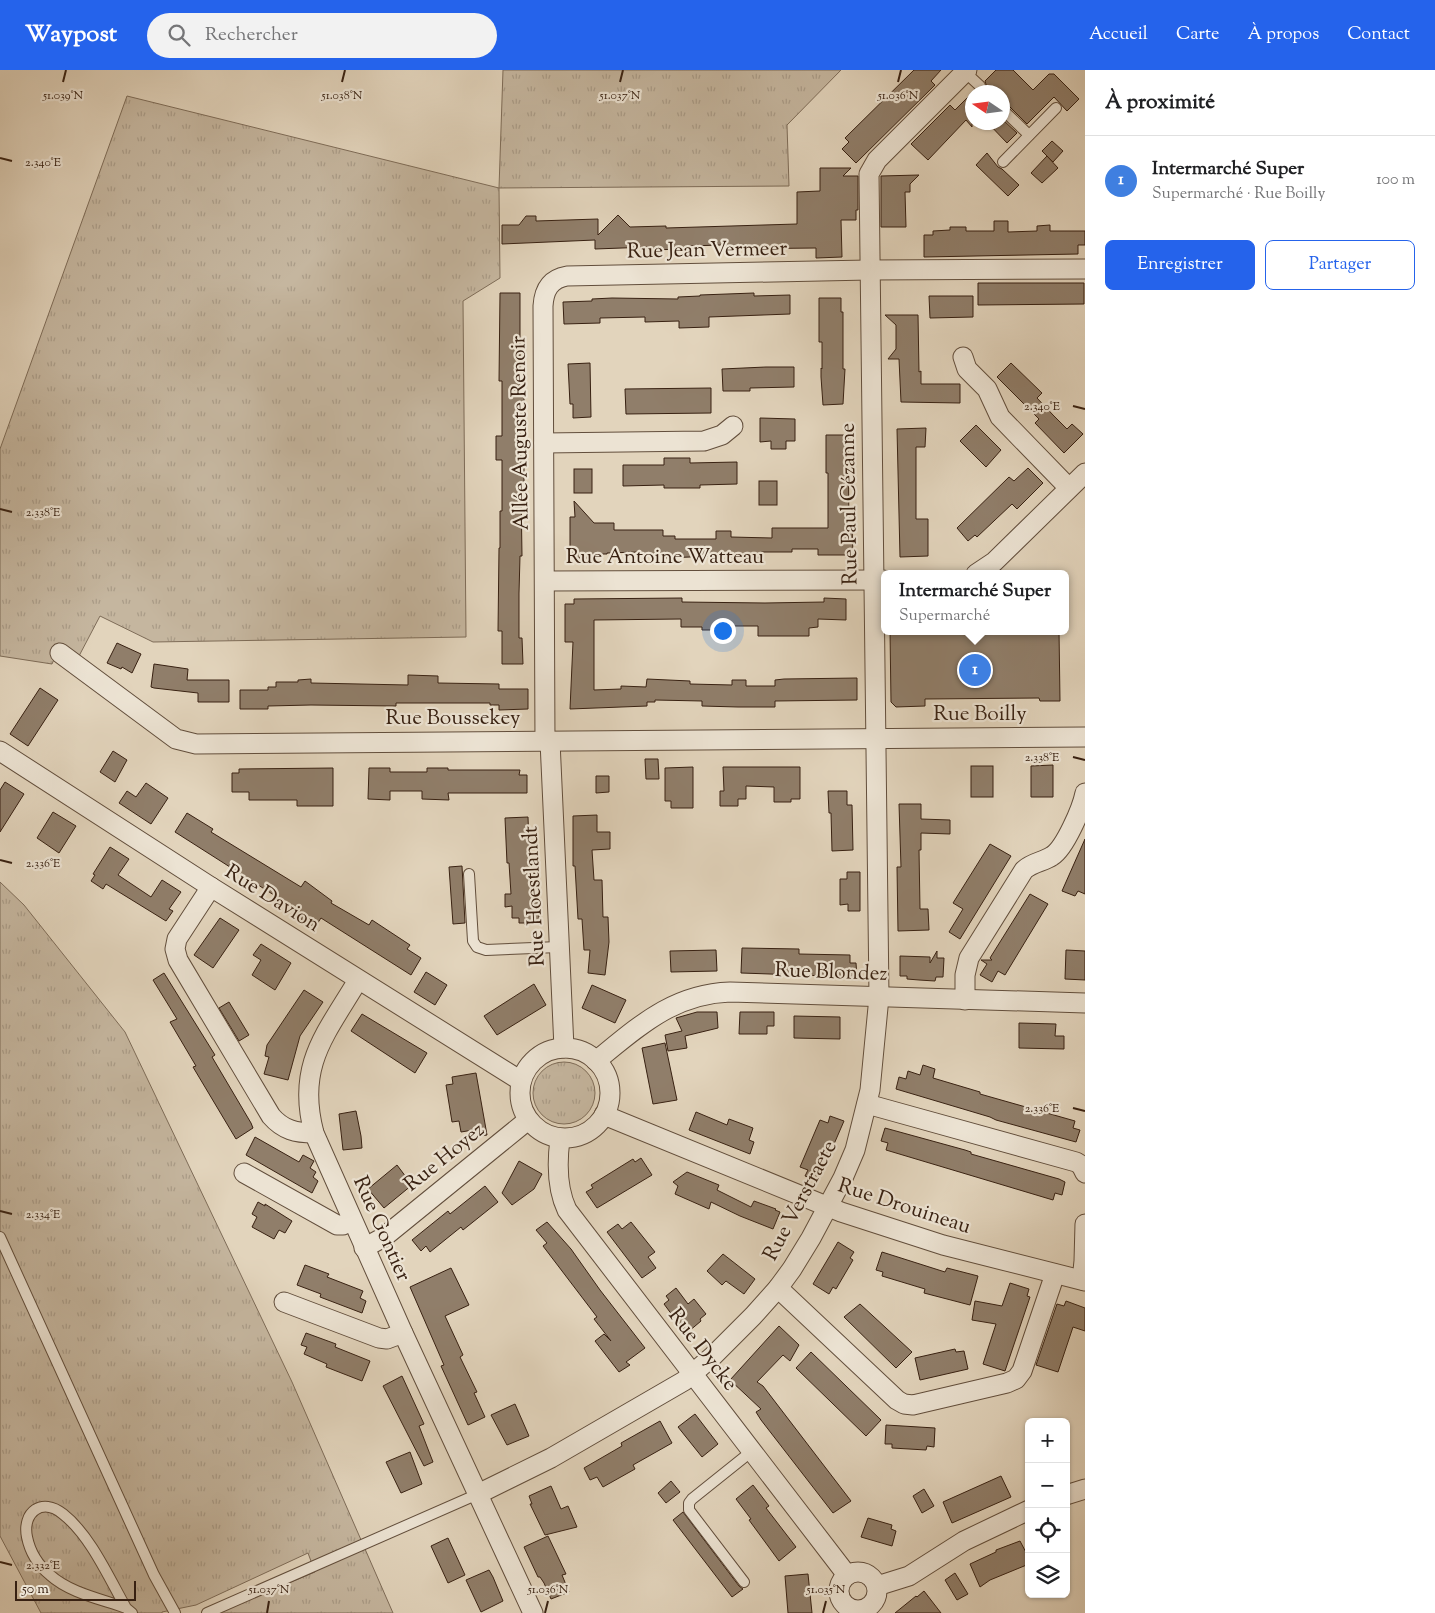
<!DOCTYPE html>
<html lang="fr">
<meta charset="utf-8">
<style>
:root{--surface:#fff;--page:#f2f2f2;--text:#202124;--muted:#757577;--line:#e0e0e0;--accent:#2563eb}
body{margin:0;font-family:"Sorts Mill Goudy",serif;background:var(--page);color:var(--text)}
.controls{position:absolute;right:15px;bottom:15px;display:grid;overflow:hidden;border-radius:8px;box-shadow:0 1px 4px #0004}
.controls button{width:45px;height:45px;display:grid;place-items:center;padding:0;border:0;border-bottom:1px solid var(--line);background:var(--surface);color:var(--text);font:25px sans-serif}
.compass{position:absolute;left:965px;top:15px;width:45px;height:45px;border-radius:50%;background:var(--surface);box-shadow:0 1px 4px #0004;rotate:283deg}
.scale{position:absolute;left:15px;bottom:12px;width:121px;box-sizing:border-box;padding-left:5px;border:2px solid #382112;border-top:0;font-size:14px;line-height:18px;white-space:nowrap;color:#382112;-webkit-text-stroke:4px #ece3d3;paint-order:stroke}
.you{position:absolute;left:722px;top:560px;width:18px;height:18px;margin:-12px;border:4px solid #fff;border-radius:50%;background:#1a73e8;box-shadow:0 0 0 8px #1a73e833}
.badge{display:grid;place-items:center;width:32px;height:32px;border-radius:50%;background:var(--accent);color:#fff;font-size:16px;font-weight:700}
.pin{position:absolute;translate:-50% -50%;border:2px solid #fff;box-shadow:0 1px 5px #0006}
.popup{position:absolute;left:881px;top:500px;width:188px;height:65px;box-sizing:border-box;display:grid;place-content:center;border-radius:8px;background:var(--surface);filter:drop-shadow(0 1px 4px #0005);font-size:16px;white-space:nowrap;color:var(--muted)}
.popup b{font-size:19px;color:var(--text)}
.popup::after{content:'';position:absolute;left:50%;top:100%;margin-left:-10px;border:10px solid transparent;border-top-color:var(--surface)}
.list{margin:0;padding:0;list-style:none}
h2{display:flex;justify-content:space-between;align-items:center;height:65px;margin:0;padding:0 20px;font-size:21px}
h2 small{font-size:16px;font-weight:400;color:var(--muted)}
.list li{display:grid;grid-template-columns:32px 1fr auto;gap:15px;align-items:center;box-sizing:border-box;height:90px;padding:0 20px;border-top:1px solid var(--line)}
.list b{display:block;font-size:19px;white-space:nowrap}
.list p{margin:0;font-size:16px;white-space:nowrap;color:var(--muted)}
.list em{font-size:16px;font-style:normal;color:var(--muted)}
.actions{display:flex;gap:10px;padding:15px 20px}
.actions a{flex:1;padding:11px 0;border:1px solid var(--accent);border-radius:8px;text-align:center;font-size:18px;color:var(--accent)}
.actions .main{background:var(--accent);color:#fff}
.icon{flex:none;width:28px;height:28px;fill:none;stroke:currentColor;stroke-width:2;stroke-linecap:round;stroke-linejoin:round}
.map{position:relative;flex:none;width:1085px;height:1543px;overflow:hidden}
header{display:flex;align-items:center;gap:30px;box-sizing:border-box;height:70px;padding:0 25px;background:var(--accent);color:#fff}
header strong{font-size:24px}
nav{display:flex;gap:28px;margin-inline-start:auto;font-size:18px}
.search{width:350px;height:45px;background:var(--page);display:flex;align-items:center;gap:12px;box-sizing:border-box;padding:0 18px;border-radius:28px;color:var(--muted);font-size:19px}
main{display:flex}
aside{flex:1;background:var(--surface)}
.map>svg:first-child{display:block}
</style>
<header>
<strong>Waypost</strong>
<div class="search"><svg class="icon" aria-label="search" viewBox="0 0 24 24"><circle cx="10" cy="10" r="6"/><path d="M15 15l6 6"/></svg>Rechercher</div>
<nav><a>Accueil</a><a>Carte</a><a>À propos</a><a>Contact</a></nav>
</header>
<main>
<div class="map">
<svg width="1085" height="1543" viewBox="0 0 1085 1543">
<defs>
<pattern id="grass-tufts" width="24" height="20" patternUnits="userSpaceOnUse" patternTransform="scale(1.25)"><rect width="24" height="20" fill="#c5b69f"/><path d="M3 7l-1-3M5 7V3M7 7l1-3M15 17l-1-3M17 17v-4M19 17l1-3" fill="none" stroke="#aa9c88"/></pattern>
</defs>
<rect width="100%" height="100%" fill="#e2d4bc"/>
<filter id="stains"><feTurbulence type="fractalNoise" baseFrequency=".004" numOctaves="4"/><feColorMatrix values="0 0 0 0 .2 0 0 0 0 .09 0 0 0 0 .02 0 0 0 .5 -.17"/></filter>
<radialGradient id="worn" r=".72"><stop offset=".6" stop-color="#630" stop-opacity="0"/><stop offset="1" stop-color="#630" stop-opacity=".3"/></radialGradient>
<g fill="url(#grass-tufts)" stroke="#7e6c58">
<polygon points="503,0 841,0 787,55 789,116 499,118 500,208 463,231 466,567 153,572 100,546 79,586 58,580 52,594 0,586 0,379 127,26 499,118"/>
<polygon points="0,812 24,835 125,962 292,1312 393,1543 216,1543 315,1502 308,1483 196,1535 162,1542 162,1543 41,1543 0,1466"/>
<circle cx="564" cy="1023" r="31"/>
</g>
<g fill="#907e6a" stroke="#382112">
<polygon points="914,0 941,0 931,11 935,15 856,93 842,79 849,72 845,68"/>
<polygon points="996,0 1013,0 1033,20 1049,4 1054,4 1079,29 1067,41 1054,27 1027,54 1007,34 1002,32 1002,22 982,22 987,18 985,11"/>
<polygon points="972,23 972,57 966,50 928,90 911,74 950,35 955,40"/>
<polygon points="1002,49 1017,63 1007,73 987,52 1002,52"/>
<polygon points="1052,71 1063,81 1053,92 1042,81"/>
<polygon points="987,83 998,97 1002,99 1019,115 1008,126 976,95"/>
<polygon points="1047,86 1058,98 1042,113 1031,103"/>
<polygon points="820,98 851,98 843,106 858,106 858,140 856,140 856,150 841,150 842,187 816,188 816,178 722,179 722,175 686,176 686,179 649,180 649,177 595,179 595,170 502,174 502,155 519,155 526,146 536,146 536,151 598,149 598,165 618,145 630,157 666,156 666,158 797,154 797,122 820,121"/>
<polygon points="919,105 910,114 910,122 905,122 906,157 881,157 881,106"/>
<polygon points="994,151 1008,151 1008,162 1037,161 1037,156 1050,155 1050,161 1085,161 1085,175 1078,175 1078,184 924,187 924,165 933,165 933,161 950,160 950,157 966,157 966,161 994,161"/>
<polygon points="978,213 1084,213 1084,234 978,235"/>
<polygon points="500,223 520,223 520,322 524,322 524,353 520,353 521,395 524,395 524,420 521,420 522,486 520,486 519,523 519,568 522,568 523,594 502,594 502,561 498,561 499,478 500,478 500,441 502,441 502,390 496,390 496,366 502,366 502,311 499,311"/>
<polygon points="754,223 754,226 790,225 790,244 709,247 709,257 679,258 679,251 645,252 645,247 600,248 600,253 564,254 563,232 592,231 592,229 612,228 678,229 678,227 700,226 700,225"/>
<polygon points="929,226 973,226 973,247 930,248"/>
<polygon points="819,228 841,228 841,242 843,242 843,299 845,299 843,334 823,335 821,307 821,298 822,299 822,272 819,272"/>
<polygon points="885,245 918,245 919,302 921,301 921,314 960,314 960,333 901,332 899,289 888,289 896,279 896,255"/>
<polygon points="590,293 591,347 573,348 573,334 570,334 568,294"/>
<polygon points="1011,293 1042,323 1037,328 1053,345 1067,359 1072,354 1083,364 1064,383 1035,353 1039,349 997,307"/>
<polygon points="766,297 794,297 794,317 750,318 750,321 723,321 722,299"/>
<polygon points="711,318 711,343 626,344 625,319"/>
<polygon points="760,348 795,349 795,371 786,371 786,379 771,379 771,371 760,372"/>
<polygon points="976,355 1001,380 986,397 960,371"/>
<polygon points="926,358 925,377 916,377 916,449 928,449 928,486 900,487 897,359"/>
<polygon points="826,365 848,365 849,456 852,456 853,485 818,485 818,479 792,479 792,482 761,482 761,488 716,486 664,488 663,484 646,484 639,482 607,483 607,484 591,484 591,488 570,488 570,447 575,447 574,431 594,453 614,453 614,460 663,460 663,466 675,466 675,469 716,469 716,461 731,461 731,467 772,468 772,458 828,458 828,403 826,403"/>
<polygon points="664,388 690,388 690,393 737,392 737,414 700,415 700,418 664,418 664,415 623,416 623,395 664,395"/>
<polygon points="1028,398 1043,413 1017,439 1012,434 977,467 975,465 968,471 957,458 1009,407 1014,411"/>
<rect x="574" y="399" width="18" height="24"/>
<rect x="759" y="411" width="18" height="24"/>
<polygon points="682,528 682,532 765,533 824,532 824,528 846,529 846,550 818,549 818,557 809,558 809,566 758,566 758,556 717,556 717,560 702,560 702,557 681,557 681,549 594,550 594,620 621,619 621,616 646,617 647,609 690,611 690,614 732,615 732,610 746,610 746,616 775,616 775,610 784,609 857,608 857,630 775,631 775,637 738,637 702,636 702,631 655,630 655,632 647,632 647,636 570,639 573,572 565,572 565,534 574,534 574,529"/>
<polygon points="890,561 1059,561 1060,631 1040,631 1039,628 925,629 925,636 896,637 891,632"/>
<polygon points="117,573 141,584 132,603 122,597 121,599 107,593"/>
<polygon points="154,594 188,599 187,610 229,610 229,632 198,632 198,623 154,618 151,617"/>
<polygon points="408,605 438,606 438,613 499,614 499,619 528,619 528,639 499,640 499,635 490,635 490,633 396,633 396,636 311,635 268,636 268,639 240,639 240,620 268,620 268,617 276,617 276,612 298,612 298,610 311,609 311,613 408,615"/>
<polygon points="40,618 58,630 28,676 10,664"/>
<polygon points="113,681 127,690 115,712 100,702"/>
<polygon points="645,689 658,689 659,709 646,709"/>
<polygon points="1053,695 1053,727 1031,727 1031,696"/>
<rect x="971" y="696" width="22" height="31"/>
<polygon points="693,697 693,738 671,738 671,731 665,731 665,698"/>
<polygon points="723,697 800,697 800,729 791,729 791,732 774,732 774,717 746,716 746,729 738,729 738,736 720,736 720,721 724,721"/>
<polygon points="333,698 333,736 297,736 297,730 249,730 249,722 232,722 232,703 239,703 239,699"/>
<polygon points="369,698 390,698 390,702 427,702 427,698 448,698 448,700 520,700 519,705 527,705 527,723 448,723 449,730 422,729 422,721 390,721 390,730 368,729"/>
<polygon points="596,706 609,706 609,722 596,723"/>
<polygon points="5,712 24,724 0,762 0,720"/>
<polygon points="146,713 168,728 151,754 119,733 127,721 136,727"/>
<polygon points="828,721 847,721 847,735 852,735 853,780 832,781 831,743 829,743"/>
<polygon points="899,734 921,734 921,749 950,750 950,764 921,763 921,780 919,780 920,839 928,839 929,860 898,861 897,797 901,797"/>
<polygon points="53,742 76,756 59,783 37,768"/>
<polygon points="187,743 213,759 211,762 301,817 305,811 332,831 331,833 369,855 372,850 410,875 407,879 421,888 411,905 321,848 315,857 296,846 299,841 175,762"/>
<polygon points="597,745 597,762 610,762 610,779 592,780 594,810 602,810 603,847 608,847 609,872 605,905 588,903 590,880 584,880 582,849 578,849 575,796 573,796 573,746"/>
<polygon points="528,747 530,803 535,803 537,809 539,847 538,854 525,855 525,853 519,853 519,848 512,848 512,836 505,837 505,824 511,824 509,793 507,793 505,748"/>
<polygon points="1085,769 1085,824 1078,821 1075,826 1062,821"/>
<polygon points="990,774 1011,786 960,869 949,862 963,839 953,833"/>
<polygon points="110,777 129,789 118,805 151,827 162,810 181,822 169,839 173,841 166,851 106,814 103,819 91,811 95,805 93,804"/>
<polygon points="462,796 465,853 453,854 449,797"/>
<polygon points="847,802 860,802 860,841 848,841 848,834 840,835 840,809 847,809"/>
<polygon points="1030,824 1048,834 1005,905 998,901 992,912 980,905 987,894 981,890 992,890 990,888"/>
<polygon points="220,848 239,860 213,898 194,885"/>
<polygon points="261,874 291,893 275,920 252,905 261,890 253,885"/>
<polygon points="742,878 799,879 799,884 850,885 850,893 856,893 857,907 741,903"/>
<polygon points="716,880 717,901 671,902 670,881"/>
<polygon points="1066,880 1085,881 1085,910 1065,909"/>
<polygon points="937,881 937,888 944,888 943,907 936,907 935,911 919,910 907,909 907,906 900,906 900,886 930,887 930,893"/>
<polygon points="426,902 447,915 435,935 414,922"/>
<polygon points="164,903 215,985 212,987 251,1053 253,1058 236,1069 193,997 196,996 170,952 177,949 153,910"/>
<polygon points="534,914 546,935 497,965 484,946"/>
<polygon points="592,915 626,930 615,953 582,938"/>
<polygon points="304,920 323,932 300,966 288,1010 264,1004 269,987 265,986 267,975"/>
<polygon points="229,932 249,965 239,971 219,938"/>
<polygon points="697,942 717,942 718,958 685,966 687,978 668,981 665,965 682,961 676,948"/>
<polygon points="740,942 774,942 774,956 767,956 767,964 739,964"/>
<polygon points="362,944 427,983 415,1003 351,961"/>
<polygon points="794,946 840,947 840,969 794,968"/>
<polygon points="1019,953 1056,954 1055,966 1064,966 1064,979 1019,978"/>
<polygon points="665,973 677,1030 653,1034 642,978"/>
<polygon points="923,995 935,999 933,1008 980,1022 980,1024 1075,1051 1073,1058 1080,1060 1076,1072 996,1050 990,1047 896,1019 899,1007 906,1009 908,1001 920,1005"/>
<polygon points="476,1003 487,1065 474,1067 473,1060 461,1062 459,1051 452,1052 446,1015 453,1014 452,1007"/>
<polygon points="356,1041 361,1066 362,1078 343,1080 339,1044"/>
<polygon points="696,1042 727,1055 729,1049 753,1058 749,1070 754,1072 750,1084 689,1060"/>
<polygon points="830,1046 844,1051 818,1111 805,1106 808,1100 800,1097 820,1050 828,1053"/>
<polygon points="885,1058 965,1080 971,1082 971,1084 1059,1109 1065,1112 1062,1125 1055,1123 1053,1130 886,1080 888,1073 881,1071"/>
<polygon points="255,1067 299,1092 303,1085 314,1091 310,1098 316,1102 313,1107 318,1111 312,1123 246,1085"/>
<polygon points="641,1088 652,1105 597,1138 586,1122 593,1118 591,1115 633,1089 635,1092"/>
<polygon points="519,1091 542,1104 534,1119 512,1135 502,1123"/>
<polygon points="397,1095 412,1115 384,1138 368,1119"/>
<polygon points="687,1102 719,1115 717,1120 751,1137 754,1131 776,1139 775,1140 780,1142 773,1159 740,1146 711,1132 709,1139 675,1124 678,1116 673,1112"/>
<polygon points="485,1116 498,1132 463,1160 461,1157 430,1182 426,1176 421,1181 412,1170 448,1141 450,1144"/>
<polygon points="258,1132 265,1136 265,1134 292,1151 285,1163 279,1160 274,1169 252,1157 257,1147 252,1144"/>
<polygon points="547,1152 571,1179 600,1220 645,1278 626,1292 630,1295 619,1302 595,1271 604,1264 611,1271 594,1249 597,1247 543,1176 547,1173 536,1160"/>
<polygon points="631,1152 655,1182 648,1187 656,1198 642,1208 607,1162 618,1154 622,1159"/>
<polygon points="838,1172 854,1182 850,1188 853,1190 836,1219 833,1217 829,1224 813,1214"/>
<polygon points="882,1182 945,1202 947,1198 978,1206 970,1235 924,1223 925,1219 882,1206 883,1202 876,1200"/>
<polygon points="723,1184 755,1209 744,1224 726,1211 722,1215 707,1201"/>
<polygon points="305,1195 329,1204 327,1207 363,1221 360,1228 366,1231 362,1243 320,1227 321,1224 297,1215"/>
<polygon points="451,1198 469,1235 445,1246 463,1285 460,1287 477,1322 474,1323 485,1347 468,1355 441,1296 444,1295 410,1217"/>
<polygon points="1010,1213 1029,1219 1027,1226 1030,1227 1005,1301 983,1294 996,1254 972,1250 975,1231 1002,1236"/>
<polygon points="676,1218 688,1234 694,1229 706,1244 700,1249 701,1251 688,1262 678,1253 664,1234 669,1230 666,1226"/>
<polygon points="1066,1231 1085,1238 1085,1261 1073,1257 1058,1302 1036,1295 1057,1234 1064,1236"/>
<polygon points="860,1234 912,1282 896,1298 844,1247"/>
<polygon points="779,1256 799,1275 790,1291 783,1285 757,1312 763,1316 851,1431 833,1443 761,1350 756,1342 761,1339 730,1310"/>
<polygon points="306,1263 336,1274 335,1277 370,1291 362,1311 326,1297 327,1294 304,1284 307,1277 301,1275"/>
<polygon points="955,1279 956,1282 964,1281 968,1299 920,1310 915,1288"/>
<polygon points="811,1282 881,1350 866,1366 796,1298"/>
<polygon points="402,1306 424,1354 419,1356 433,1392 424,1396 383,1316"/>
<polygon points="515,1334 529,1366 507,1375 491,1345"/>
<polygon points="695,1344 718,1374 702,1387 678,1357"/>
<polygon points="660,1351 672,1373 633,1395 635,1399 603,1417 597,1407 590,1410 584,1398 622,1376 621,1373"/>
<polygon points="886,1355 935,1358 934,1377 927,1376 926,1380 892,1378 892,1374 885,1374"/>
<polygon points="410,1382 422,1414 401,1423 386,1392"/>
<polygon points="1001,1406 1011,1427 952,1453 943,1432"/>
<polygon points="671,1411 680,1422 666,1433 658,1423"/>
<polygon points="753,1415 769,1436 766,1438 796,1477 779,1491 749,1450 751,1449 736,1429"/>
<polygon points="551,1416 561,1439 568,1436 577,1457 545,1465 530,1434 532,1434 529,1426"/>
<polygon points="924,1419 934,1436 922,1443 913,1426"/>
<polygon points="683,1442 739,1516 743,1519 732,1527 673,1450"/>
<polygon points="868,1448 892,1455 891,1459 896,1461 892,1476 861,1467"/>
<polygon points="548,1466 566,1504 562,1505 569,1522 551,1529 544,1513 540,1507 538,1507 524,1477"/>
<polygon points="448,1468 465,1505 448,1513 431,1476"/>
<polygon points="1020,1471 1029,1488 1029,1494 990,1510 980,1517 970,1494 996,1482 996,1480"/>
<polygon points="489,1500 493,1507 503,1531 481,1542 466,1510"/>
<polygon points="955,1503 968,1524 957,1530 945,1510"/>
<polygon points="808,1504 812,1543 788,1543 785,1506"/>
<polygon points="924,1521 941,1543 895,1543 916,1526 917,1527"/>
</g>
<g fill="none" stroke-linecap="round" stroke-linejoin="round">
<g stroke="#624e3c" stroke-width="12">
<g id="service">
<polyline points="965,2 980,16"/>
<polyline points="1002,39 1029,65"/>
<polyline points="1003,92 1056,38"/>
<polyline points="469,804 473,871 477,877 486,880 559,877"/>
<polyline points="0,1167 154,1505 175,1543"/>
<polyline points="744,1512 689,1440 689,1433 692,1429 752,1381"/>
<path d="M 126,1538 C 101,1529 70,1523 50,1505 C 38,1495 30,1482 27,1467 C 22,1442 42,1427 63,1444 C 90,1465 109,1508 126,1538 L 132,1543"/>
<polyline points="207,1543 478,1424"/>
</g>
</g>
<g stroke="#624e3c" stroke-width="21">
<g id="minor">
<polyline points="963,287 967,299 987,319 1000,347 1069,418"/>
<polyline points="544,373 704,371 722,365 733,356"/>
<polyline points="976,504 994,492 1085,403"/>
<polyline points="545,511 884,510"/>
<polyline points="60,583 176,669 196,674 1085,667"/>
<path d="M 545,671 L 543,236 C 544,220 550,209 567,206 L 869,200 L 1085,199"/>
<polyline points="550,671 564,978"/>
<polyline points="0,681 211,817 521,1011"/>
<path d="M 211,817 L 177,869 L 175,879 L 178,890 L 271,1046 C 283,1060 296,1063 314,1063"/>
<path d="M 358,910 C 326,964 296,995 314,1063 L 403,1263 L 533,1543"/>
<path d="M 965,930 L 965,905 L 969,888 L 1024,800 C 1033,792 1043,792 1052,786 C 1065,778 1082,738 1085,723"/>
<circle cx="565" cy="1023" r="45"/>
<path d="M 596,991 C 639,956 673,924 730,922 L 1085,933"/>
<polyline points="867,1034 1076,1092 1081,1095 1085,1103"/>
<polyline points="604,1045 841,1142 943,1175 1085,1211"/>
<path d="M 560,1069 C 557,1092 557,1119 567,1140 L 847,1505"/>
<polyline points="244,1103 337,1155 343,1155 352,1150"/>
<polyline points="364,1178 384,1167 528,1050"/>
<polyline points="1082,1210 1084,1191 1085,1154"/>
<polyline points="778,1218 897,1330 904,1334 913,1335 1007,1313 1016,1309 1022,1301 1055,1204"/>
<polyline points="284,1232 379,1268 387,1269 403,1263"/>
<polyline points="478,1424 551,1388 684,1311 713,1286 753,1246 778,1218 792,1199 811,1168 843,1108 855,1080 870,1020 879,927 869,104 877,90 967,0"/>
<polyline points="1066,1425 1085,1419"/>
<circle cx="858" cy="1521" r="19"/>
<polyline points="877,1516 909,1506 964,1471 1029,1440"/>
</g>
</g>
<use href="#service" stroke="#ece3d3" stroke-width="10"/>
<use href="#minor" stroke="#ece3d3" stroke-width="19"/>
</g>
<path fill="none" stroke="#382112" stroke-width="2" d="M 63,12 L 66,0M 342,12 L 345,0M 620,12 L 623,0M 898,12 L 901,0M 0,88 L 12,91M 1073,336 L 1085,339M 0,439 L 12,442M 1073,687 L 1085,690M 0,790 L 12,793M 1073,1038 L 1085,1041M 0,1141 L 12,1144M 0,1492 L 12,1495M 267,1543 L 269,1531M 545,1543 L 548,1531M 823,1543 L 826,1531"/>
<g text-anchor="middle" dominant-baseline="central" stroke-width="4.5" stroke-linejoin="round" paint-order="stroke">
<g font-size="21" fill="#382112" stroke="#ece3d3">
<text transform="translate(707 181) rotate(-1)">Rue Jean Vermeer</text>
<text transform="translate(521 363) rotate(-91)">Allée Auguste Renoir</text>
<text transform="translate(850 434) rotate(-91)">Rue Paul Cézanne</text>
<text x="665" y="488">Rue Antoine Watteau</text>
<text x="980" y="645">Rue Boilly</text>
<text x="453" y="649">Rue Boussekey</text>
<text transform="translate(535 826) rotate(-93)">Rue Hoestlandt</text>
<text transform="translate(272 829) rotate(32)">Rue Davion</text>
<text transform="translate(831 903) rotate(2)">Rue Blondez</text>
<text transform="translate(445 1088) rotate(-39)">Rue Hoyez</text>
<text transform="translate(801 1131) rotate(-62)">Rue Verstraete</text>
<text transform="translate(904 1137) rotate(18)">Rue Drouineau</text>
<text transform="translate(381 1159) rotate(66)">Rue Gontier</text>
<text transform="translate(702 1280) rotate(52)">Rue Dycke</text>
</g>
</g>
<g font-size="12" text-anchor="middle" fill="#382112" stroke="#ece3d3" stroke-width="4.5" stroke-linejoin="round" paint-order="stroke">
<text x="63" y="29">51.039°N</text>
<text x="342" y="29">51.038°N</text>
<text x="620" y="29">51.037°N</text>
<text x="898" y="29">51.036°N</text>
<text x="43" y="96">2.340°E</text>
<text x="1042" y="340">2.340°E</text>
<text x="43" y="446">2.338°E</text>
<text x="1042" y="691">2.338°E</text>
<text x="43" y="797">2.336°E</text>
<text x="1042" y="1042">2.336°E</text>
<text x="43" y="1148">2.334°E</text>
<text x="43" y="1499">2.332°E</text>
<text x="269" y="1523">51.037°N</text>
<text x="548" y="1523">51.036°N</text>
<text x="826" y="1523">51.035°N</text>
</g>
<rect width="100%" height="100%" filter="url(#stains)"/>
<rect width="100%" height="100%" fill="url(#worn)"/>
</svg>
<div class="controls">
<button>+</button>
<button>−</button>
<button><svg class="icon" aria-label="locate" viewBox="0 0 24 24"><circle cx="12" cy="12" r="6"/><path d="M12 2v4M12 18v4M2 12h4M18 12h4"/></svg></button>
<button><svg class="icon" aria-label="layers" viewBox="0 0 24 24"><path d="M12 4l9 5-9 5-9-5zM3 14l9 5 9-5"/></svg></button>
</div>
<svg class="compass" viewBox="-18 -18 36 36"><path d="M0-13l5 13h-10z" fill="#e53935"/><path d="M0 13l5-13h-10z" fill="#757577"/></svg>
<div class="scale">50 m</div>
<div class="you"></div>
<div class="pin badge" style="left:975px;top:600px;background:#3f7fe0">1</div>
<div class="popup"><b>Intermarché Super</b>Supermarché</div>
</div>
<aside>
<h2>À proximité<small></small></h2>
<ul class="list">
<li><span class="badge" style="background:#3f7fe0">1</span><div><b>Intermarché Super</b><p>Supermarché · Rue Boilly</p></div><em>100 m</em></li>
</ul>
<div class="actions"><a class="main">Enregistrer</a><a>Partager</a></div>
</aside>
</main>
